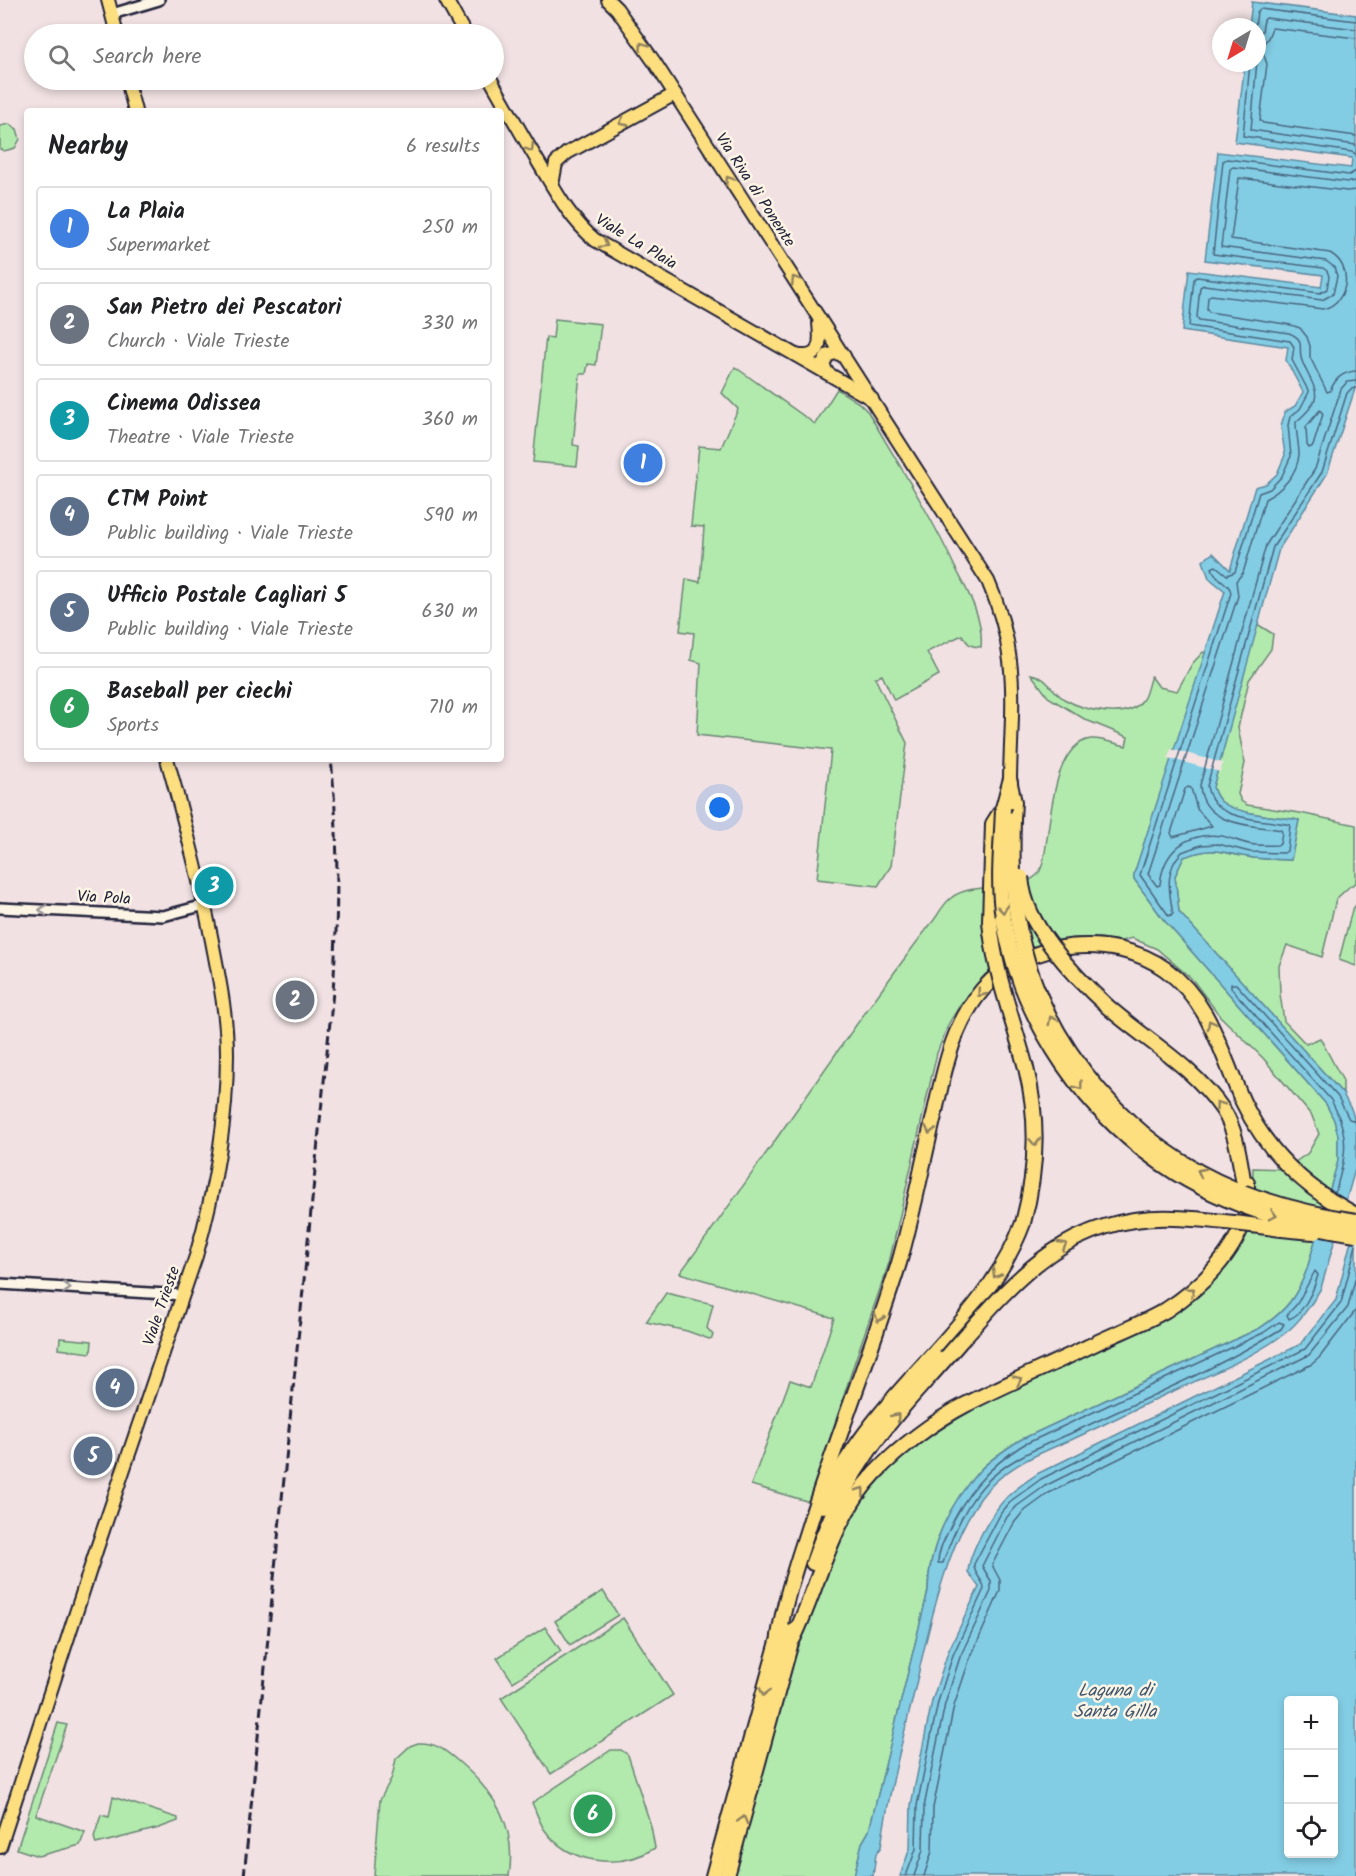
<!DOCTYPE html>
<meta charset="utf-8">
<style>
:root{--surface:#fff;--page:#f2f2f2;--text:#202124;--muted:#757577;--line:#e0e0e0;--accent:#2563eb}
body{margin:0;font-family:Kalam,sans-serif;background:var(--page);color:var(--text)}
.controls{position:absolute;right:18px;bottom:18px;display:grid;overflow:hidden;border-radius:6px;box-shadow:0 3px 9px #0003}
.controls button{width:54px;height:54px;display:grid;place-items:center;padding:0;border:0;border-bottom:2px solid var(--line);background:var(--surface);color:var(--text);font:30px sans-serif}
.compass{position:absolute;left:1212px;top:18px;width:54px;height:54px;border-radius:50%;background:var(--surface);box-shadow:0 3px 9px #0003;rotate:218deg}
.you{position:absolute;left:720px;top:808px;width:21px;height:21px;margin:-15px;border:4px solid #fff;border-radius:50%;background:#1a73e8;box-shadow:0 0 0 9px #1a73e833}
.badge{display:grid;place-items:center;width:39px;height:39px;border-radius:50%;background:var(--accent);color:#fff;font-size:20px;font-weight:700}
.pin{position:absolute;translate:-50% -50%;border:3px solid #fff;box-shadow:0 2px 6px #0006}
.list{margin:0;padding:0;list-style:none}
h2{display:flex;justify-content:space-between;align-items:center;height:78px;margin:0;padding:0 24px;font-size:26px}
h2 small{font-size:20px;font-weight:400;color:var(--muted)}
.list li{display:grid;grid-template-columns:39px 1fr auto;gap:18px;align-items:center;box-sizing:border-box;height:84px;margin:0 12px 12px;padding:0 12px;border:2px solid var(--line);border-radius:6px}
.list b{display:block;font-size:22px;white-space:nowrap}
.list p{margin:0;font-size:20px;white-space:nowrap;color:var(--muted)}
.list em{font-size:20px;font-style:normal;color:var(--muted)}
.icon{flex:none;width:33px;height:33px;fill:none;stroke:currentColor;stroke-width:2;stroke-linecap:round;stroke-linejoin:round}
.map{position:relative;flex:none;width:1356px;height:1876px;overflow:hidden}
.search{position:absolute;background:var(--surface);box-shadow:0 3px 9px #0003;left:24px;top:24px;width:480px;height:66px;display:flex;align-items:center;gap:15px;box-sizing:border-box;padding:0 21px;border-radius:33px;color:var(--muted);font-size:22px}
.panel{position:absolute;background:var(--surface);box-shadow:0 3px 9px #0003;left:24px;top:108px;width:480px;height:654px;border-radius:6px}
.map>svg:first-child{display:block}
</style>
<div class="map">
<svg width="1356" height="1876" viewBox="0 0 1356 1876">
<rect width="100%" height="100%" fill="#f1e1e2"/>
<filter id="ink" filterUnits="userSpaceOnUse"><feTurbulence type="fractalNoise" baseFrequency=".0167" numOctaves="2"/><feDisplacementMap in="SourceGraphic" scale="12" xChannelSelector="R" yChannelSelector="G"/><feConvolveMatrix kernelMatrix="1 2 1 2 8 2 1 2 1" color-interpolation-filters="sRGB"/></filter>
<g filter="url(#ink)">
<g fill="#b2eaad" stroke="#6a8674" stroke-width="1.5">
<polygon points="9,124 17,129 20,139 15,148 4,151 0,149 0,126"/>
<polygon points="555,319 601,324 596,365 588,364 586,374 580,374 573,445 579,446 577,466 533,462 546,337 553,338"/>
<path d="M 735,367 L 815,424 L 837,389 L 859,403 L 868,412 C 898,463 929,512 954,565 C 967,591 984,617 981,647 C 970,647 968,644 962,635 L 927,652 L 939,675 L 894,700 L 882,675 L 875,678 L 907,743 L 891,866 L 878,886 L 817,879 L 831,750 L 697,735 L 701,663 L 691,660 L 694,633 L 680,631 L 686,579 L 700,582 L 704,527 L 691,526 L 699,446 L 721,448 L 738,409 L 722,393 Z"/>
<path d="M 1257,624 L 1273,634 L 1271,649 L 1249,680 L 1238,728 L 1245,763 L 1238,794 L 1241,801 L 1247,805 L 1300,813 L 1356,825 L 1356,883 L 1350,886 L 1336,899 L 1322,957 L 1287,945 L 1279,966 L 1280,994 L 1284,1021 L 1306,1044 L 1320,1038 L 1343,1081 L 1343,1094 L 1179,912 L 1175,876 L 1184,857 C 1216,846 1217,852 1248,857 C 1262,860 1277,859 1291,860 L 1299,820 C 1279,817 1238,814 1223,803 C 1217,799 1215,794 1213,787 Z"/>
<path d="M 1203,652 L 1206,653 L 1134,874 L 1134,879 L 1163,919 L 1326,1104 L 1334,1120 L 1338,1135 L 1338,1161 L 1307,1269 C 1297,1297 1285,1311 1260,1328 L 1020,1440 C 1006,1449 991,1458 980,1470 C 951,1502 928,1547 928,1591 L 869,1831 L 862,1843 L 854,1876 L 734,1876 C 760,1781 782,1685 818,1593 C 835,1549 851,1506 887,1472 C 937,1424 998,1396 1060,1367 C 1098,1350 1134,1332 1171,1315 L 1198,1296 L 1228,1263 L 1245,1236 L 1252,1215 L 1253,1168 L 1285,1169 L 1308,1153 L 1319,1134 L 1312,1116 L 1263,1058 L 1220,1016 L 1192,979 L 1157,949 L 1132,938 L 1118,942 L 1101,938 L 1074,938 L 1032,947 L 989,974 L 960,1005 L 949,1023 L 937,1053 L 889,1263 L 854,1364 L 810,1502 L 751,1485 L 790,1380 L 811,1387 L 834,1318 L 680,1273 C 749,1181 812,1085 880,992 C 898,968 915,943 934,920 C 939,913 944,903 951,898 C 974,880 1017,894 1037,875 C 1043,869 1045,854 1046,845 C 1051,817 1054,744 1091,739 C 1101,738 1116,744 1126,746 L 1128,737 L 1086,720 L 1048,697 L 1031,674 C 1046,676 1053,692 1064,699 C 1083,710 1129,722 1143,699 C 1147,693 1148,683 1151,676 L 1159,687 L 1177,691 L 1192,664 Z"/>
<polygon points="1356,905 1356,966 1339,960 1352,910"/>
<polygon points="666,1293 713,1304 707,1328 713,1335 712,1338 709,1339 687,1331 646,1322"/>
<polygon points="60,1338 92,1341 91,1353 59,1349"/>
<polygon points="603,1591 618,1615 570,1645 555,1621"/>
<polygon points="623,1618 673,1695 551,1774 501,1698"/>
<polygon points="545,1627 561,1651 513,1682 497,1658"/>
<polygon points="58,1723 67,1725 36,1815 85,1832 80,1845 38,1856 17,1849"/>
<path d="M 418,1743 C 436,1742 446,1751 459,1762 C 495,1793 517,1826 509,1876 L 374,1876 L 380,1800 L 392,1777 L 396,1759 L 410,1746 Z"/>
<path d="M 611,1750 L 621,1750 L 628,1755 L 651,1826 L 655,1848 C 620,1870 569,1865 544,1829 C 539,1821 536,1811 532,1803 Z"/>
<polygon points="113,1797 178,1818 178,1821 159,1828 96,1844 94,1837 101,1815 109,1817"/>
</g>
<g fill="#83cde4" stroke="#5c89a0" stroke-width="1.5" fill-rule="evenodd">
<path d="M 1252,2 L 1356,15 L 1356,386 L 1327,474 L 1279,549 L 1213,787 C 1215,794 1217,799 1223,803 C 1238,814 1279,817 1299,820 L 1291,860 C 1277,859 1262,860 1248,857 C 1217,852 1217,846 1184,857 L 1175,876 L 1179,912 L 1343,1094 L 1352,1111 L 1356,1126 L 1356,1166 L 1321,1288 C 1311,1305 1300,1322 1284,1334 C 1250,1359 1209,1375 1171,1392 C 1138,1407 1106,1424 1073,1439 C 1042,1452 1011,1464 988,1489 C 947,1534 927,1637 913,1697 C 901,1746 888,1796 881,1847 L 876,1854 L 873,1876 L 854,1876 L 862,1843 L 869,1831 L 928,1591 C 928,1548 950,1502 980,1470 C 992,1458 1006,1449 1020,1440 L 1260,1328 C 1285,1312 1297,1297 1307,1269 L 1338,1161 L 1338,1135 L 1334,1120 L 1326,1104 L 1163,919 L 1134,879 L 1134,874 L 1225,591 L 1209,578 L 1203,561 L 1213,553 L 1230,570 L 1255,487 L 1266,484 L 1277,474 L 1285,455 L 1281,426 L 1285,412 L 1295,406 L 1303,392 L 1286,360 L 1288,347 L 1182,331 L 1189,270 L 1321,287 L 1323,275 L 1205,260 L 1218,152 L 1351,168 L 1352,158 L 1235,142 L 1245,63 L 1257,63 L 1257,27 L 1249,27 Z"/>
<path d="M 1356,1229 L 1356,1876 L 900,1876 L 910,1848 L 911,1805 L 932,1701 L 948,1652 L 979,1587 L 968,1572 C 969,1552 992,1512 1007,1497 C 1016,1488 1027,1481 1037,1474 L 1301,1344 L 1336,1300 L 1351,1241 ZM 1288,1700 L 1334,1700 L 1334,1854 L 1288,1854 Z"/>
</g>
<polygon fill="#f1e1e2" points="1171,749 1223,763 1220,772 1168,758"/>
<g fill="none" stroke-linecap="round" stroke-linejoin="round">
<g stroke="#49667f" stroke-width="1.5">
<polyline points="1255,27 1257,12 1260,9 1356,21"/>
<polyline points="1257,37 1262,31 1264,20 1266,18 1356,29"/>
<polyline points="1356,38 1272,28 1268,38 1261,47 1267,64 1260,120 1263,123 1356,136"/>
<polyline points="1257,60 1251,130 1356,145"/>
<polyline points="1250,63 1243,136 1352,152 1356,154"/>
<path d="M 1356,171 L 1349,175 L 1227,159 L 1223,161 L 1213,254 L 1323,268 L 1327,271 L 1329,276 L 1327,289 L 1320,293 L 1197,277 L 1194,279 L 1189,326 L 1290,341 L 1294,347 L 1292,360 L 1309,392 L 1300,409 L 1290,417 L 1288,425 L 1291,456 L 1282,476 L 1270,489 L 1259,493 L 1235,572 L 1227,575 L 1216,566 L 1212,568 C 1215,580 1230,582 1231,593 L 1140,875 L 1169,916 L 1173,914 C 1169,891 1164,870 1182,852 L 1201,845 L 1218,844 L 1250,852 L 1284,853 L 1287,851 L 1290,825 C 1262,818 1213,823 1207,786 L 1273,547 L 1322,472 L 1347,393 L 1351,389 L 1356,388"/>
<path d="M 1356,181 L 1348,182 L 1233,167 L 1230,169 L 1221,247 L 1326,261 L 1334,267 L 1337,276 L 1333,294 L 1322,300 L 1204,285 L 1200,287 L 1197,317 L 1199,320 L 1289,333 C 1307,340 1297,349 1302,361 C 1314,391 1328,395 1296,422 C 1296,433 1299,444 1299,455 C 1297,475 1281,491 1265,499 L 1243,573 L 1236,581 L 1238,596 L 1148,874 L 1157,886 L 1160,885 C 1163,851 1187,831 1222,836 C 1231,838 1240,842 1249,844 C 1258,846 1268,845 1278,845 L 1280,844 L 1282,833 L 1281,830 C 1251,825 1202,826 1200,785 L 1266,545 L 1315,469 L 1341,389 L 1347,382 L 1356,381"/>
<path d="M 1356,190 L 1347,191 L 1239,178 L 1231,239 L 1330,253 C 1354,266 1349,303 1323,309 L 1211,295 L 1208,297 L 1207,309 L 1209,312 L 1291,325 L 1300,328 L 1307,337 L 1310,346 L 1310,357 L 1327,392 L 1330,391 C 1335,379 1342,372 1356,371"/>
<polygon points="1320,410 1323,414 1313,446 1309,448 1307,445 1306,427"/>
<polygon points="1188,787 1191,788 1197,809 1212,826 1173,837 1171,833 1185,789"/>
<path d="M 1335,1193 C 1346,1155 1351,1137 1331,1100 L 1231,988 L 1231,984 L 1236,984 L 1338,1097 L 1349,1119 L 1356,1121"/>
<path d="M 1315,1271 L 1318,1275 C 1314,1289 1303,1315 1289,1319 L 1287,1315 L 1297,1304 Z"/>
<path d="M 1279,1322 L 1284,1324 L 1281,1329 C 1217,1369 1145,1398 1076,1431 C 1043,1446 1008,1458 983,1486 C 964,1507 952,1536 943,1563 L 938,1563 C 938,1552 943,1542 948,1532 C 965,1494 988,1467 1023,1445 L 1263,1333 Z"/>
<path d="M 906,1876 L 916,1849 L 917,1806 L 938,1702 L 953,1655 L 984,1589 C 984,1579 973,1575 974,1564 L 1001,1513 L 1012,1500 L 1041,1479 L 1305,1349 L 1341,1303 L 1356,1245"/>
<polyline points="914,1876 923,1850 924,1807 945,1704 960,1657 991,1591 991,1581 982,1566 1007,1517 1017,1506 1045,1486 1309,1355 1348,1307 1356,1276"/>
<polyline points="924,1876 932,1851 933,1808 954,1706 969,1661 1000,1591 1000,1580 992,1565 1014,1523 1023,1512 1049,1493 1312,1364 1319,1358 1356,1310"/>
</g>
<g stroke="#22223b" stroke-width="14">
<g id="minor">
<polyline points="112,14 159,0"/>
<polyline points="0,908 163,916 205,905"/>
<polyline points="0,1284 183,1295"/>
</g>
</g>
<g stroke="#22223b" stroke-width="16">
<g id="major">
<polyline points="108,0 117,34"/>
<polyline points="446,0 465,34"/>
<path d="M 608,0 L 617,9 L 655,63 L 988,581 C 999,606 1007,634 1010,661 C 1015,699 1010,744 1010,782"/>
<polyline points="127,80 135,111"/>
<path d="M 491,80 C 507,108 523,137 540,165 C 556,192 570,219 595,240 L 872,399"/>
<polyline points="552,185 556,163 567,153 675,94"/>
<path d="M 796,355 C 822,361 821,341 819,323"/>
<polyline points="827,373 823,364 828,355 837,353 844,356"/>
<path d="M 0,1847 L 97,1548 L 196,1256 C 215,1190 227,1122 227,1054 C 227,1015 219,978 212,941 C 200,880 184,819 167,759"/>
</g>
</g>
<g stroke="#22223b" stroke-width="18">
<g id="highway">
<polyline points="1010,784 1014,802 1013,819"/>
<polyline points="990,921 993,824 1003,808 1010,782"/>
<path d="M 823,1506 C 831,1483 845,1462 859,1442 C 910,1369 992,1308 1023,1223"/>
<path d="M 813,1563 C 826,1525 843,1488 866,1455 C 889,1420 919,1389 946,1358"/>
<path d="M 779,1636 C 785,1596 799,1558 811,1519 C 839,1433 872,1349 899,1263 C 913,1215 922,1165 934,1116 C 944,1071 952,1025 983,989 C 1026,940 1113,932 1165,969 C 1211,1002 1221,1054 1243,1102 C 1263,1144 1292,1175 1330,1200 C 1339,1205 1347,1211 1356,1215"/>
<path d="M 793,1639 C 820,1584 830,1520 875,1473 C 899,1448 934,1421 965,1405 C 1008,1383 1053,1364 1096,1343 C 1119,1332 1144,1323 1166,1310 C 1201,1288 1237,1252 1247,1210 C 1248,1201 1247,1191 1247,1183 L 1243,1179"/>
<polyline points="713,1876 782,1627"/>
<polyline points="727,1876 794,1631"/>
</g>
</g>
<use href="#minor" stroke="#fcf5e5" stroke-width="9"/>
<use href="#major" stroke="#fddf80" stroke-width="12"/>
<use href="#highway" stroke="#fddf80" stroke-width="14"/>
<path stroke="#22223b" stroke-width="3" stroke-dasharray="9 4.5" stroke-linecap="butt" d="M 244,1876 L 333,992 C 338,914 339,836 331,759"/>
<g stroke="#22223b" stroke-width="18" stroke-linecap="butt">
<g id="highway-bridge">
<path d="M 1003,808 C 1002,844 997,882 1003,917 C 1021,1022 1086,1117 1176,1173 C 1230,1206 1294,1225 1356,1234"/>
<path d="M 1013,819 C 1012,858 1012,899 1021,937 C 1045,1048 1132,1148 1237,1190 C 1275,1205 1316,1215 1356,1221"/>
<path d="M 1021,877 C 1023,904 1036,926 1052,947 C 1069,969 1087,988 1108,1007 C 1147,1041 1193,1066 1223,1110 C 1236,1130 1239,1156 1243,1179"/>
<path d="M 990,921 C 994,972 1013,1019 1026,1068 C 1039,1120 1037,1171 1023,1223"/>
<path d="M 946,1358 C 1011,1284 1064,1214 1174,1218 C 1221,1219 1268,1229 1315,1232"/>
</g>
</g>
<use href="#highway-bridge" stroke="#fddf80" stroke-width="14"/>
</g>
<defs><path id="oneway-chevron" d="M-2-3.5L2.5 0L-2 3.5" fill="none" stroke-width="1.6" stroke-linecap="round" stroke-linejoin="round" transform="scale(1.5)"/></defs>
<g stroke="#90805e">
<use href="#oneway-chevron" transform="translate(643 46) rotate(-125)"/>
<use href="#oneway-chevron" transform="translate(623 122) rotate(152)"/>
<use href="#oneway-chevron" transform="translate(530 148) rotate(59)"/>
<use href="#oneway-chevron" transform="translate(729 180) rotate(-123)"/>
<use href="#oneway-chevron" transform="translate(604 244) rotate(30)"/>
<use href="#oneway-chevron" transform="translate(795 280) rotate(-123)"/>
<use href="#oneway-chevron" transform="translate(1003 909) rotate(84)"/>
<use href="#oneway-chevron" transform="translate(981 993) rotate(129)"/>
<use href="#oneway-chevron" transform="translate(1052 1020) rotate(-118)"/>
<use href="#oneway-chevron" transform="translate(1211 1024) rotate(-119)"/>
<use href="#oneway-chevron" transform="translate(1079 1086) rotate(53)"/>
<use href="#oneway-chevron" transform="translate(1219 1105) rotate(-125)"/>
<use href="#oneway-chevron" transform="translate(930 1130) rotate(103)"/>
<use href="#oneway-chevron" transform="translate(1035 1142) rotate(88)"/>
<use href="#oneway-chevron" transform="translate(1201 1172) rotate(-152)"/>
<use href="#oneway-chevron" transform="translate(1273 1215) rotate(14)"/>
<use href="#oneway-chevron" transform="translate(1063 1245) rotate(-30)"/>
<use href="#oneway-chevron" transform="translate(996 1274) rotate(120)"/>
<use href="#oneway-chevron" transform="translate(1191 1291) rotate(-38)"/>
<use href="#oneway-chevron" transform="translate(879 1318) rotate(109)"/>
<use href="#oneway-chevron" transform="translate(1018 1380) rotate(-25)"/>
<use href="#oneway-chevron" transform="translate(896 1417) rotate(-51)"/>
<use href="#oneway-chevron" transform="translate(861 1491) rotate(-53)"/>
<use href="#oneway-chevron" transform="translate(764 1692) rotate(105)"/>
<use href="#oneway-chevron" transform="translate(743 1820) rotate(-75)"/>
</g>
<g stroke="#9a9698">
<use href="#oneway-chevron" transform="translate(43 910) rotate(-177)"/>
<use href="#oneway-chevron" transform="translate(67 1288) rotate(4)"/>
</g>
</g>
<g text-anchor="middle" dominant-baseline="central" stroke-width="5" stroke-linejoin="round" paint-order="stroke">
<g font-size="16" fill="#22223b" stroke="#fcf5e5">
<text transform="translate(755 190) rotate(57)">Via Riva di Ponente</text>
<text transform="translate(636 242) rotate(31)">Viale La Plaia</text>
<text transform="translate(104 898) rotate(3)">Via Pola</text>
<text transform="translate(162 1306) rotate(-71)">Viale Trieste</text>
</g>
<g font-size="18" font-style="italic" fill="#3f556e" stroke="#fcf5e5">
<text x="1115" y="1691">Laguna di<tspan x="1115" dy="21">Santa Gilla</tspan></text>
</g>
</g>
</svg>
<div class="controls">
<button>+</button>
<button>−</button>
<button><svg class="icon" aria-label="locate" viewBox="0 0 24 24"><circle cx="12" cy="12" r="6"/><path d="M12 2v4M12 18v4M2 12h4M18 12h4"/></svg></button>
</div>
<svg class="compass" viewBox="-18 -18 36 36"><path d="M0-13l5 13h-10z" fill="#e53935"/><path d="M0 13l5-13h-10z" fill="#757577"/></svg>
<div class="you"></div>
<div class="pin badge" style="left:643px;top:463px;background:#3f7fe0">1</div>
<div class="pin badge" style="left:295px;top:1000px;background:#6b7280">2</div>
<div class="pin badge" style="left:214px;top:886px;background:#0f9aa8">3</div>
<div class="pin badge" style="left:115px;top:1388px;background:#5c6f8a">4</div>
<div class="pin badge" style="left:93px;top:1456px;background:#5c6f8a">5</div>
<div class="pin badge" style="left:593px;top:1814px;background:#2e9e5b">6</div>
<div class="search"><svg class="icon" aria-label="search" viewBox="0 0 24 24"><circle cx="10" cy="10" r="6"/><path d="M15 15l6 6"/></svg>Search here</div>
<section class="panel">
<h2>Nearby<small>6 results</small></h2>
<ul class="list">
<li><span class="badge" style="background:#3f7fe0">1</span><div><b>La Plaia</b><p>Supermarket</p></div><em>250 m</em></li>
<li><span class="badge" style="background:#6b7280">2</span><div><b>San Pietro dei Pescatori</b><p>Church · Viale Trieste</p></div><em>330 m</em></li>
<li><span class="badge" style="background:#0f9aa8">3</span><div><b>Cinema Odissea</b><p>Theatre · Viale Trieste</p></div><em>360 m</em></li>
<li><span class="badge" style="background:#5c6f8a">4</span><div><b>CTM Point</b><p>Public building · Viale Trieste</p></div><em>590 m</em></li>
<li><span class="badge" style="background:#5c6f8a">5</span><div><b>Ufficio Postale Cagliari 5</b><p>Public building · Viale Trieste</p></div><em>630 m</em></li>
<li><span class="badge" style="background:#2e9e5b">6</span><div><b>Baseball per ciechi</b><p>Sports</p></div><em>710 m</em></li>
</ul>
</section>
</div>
